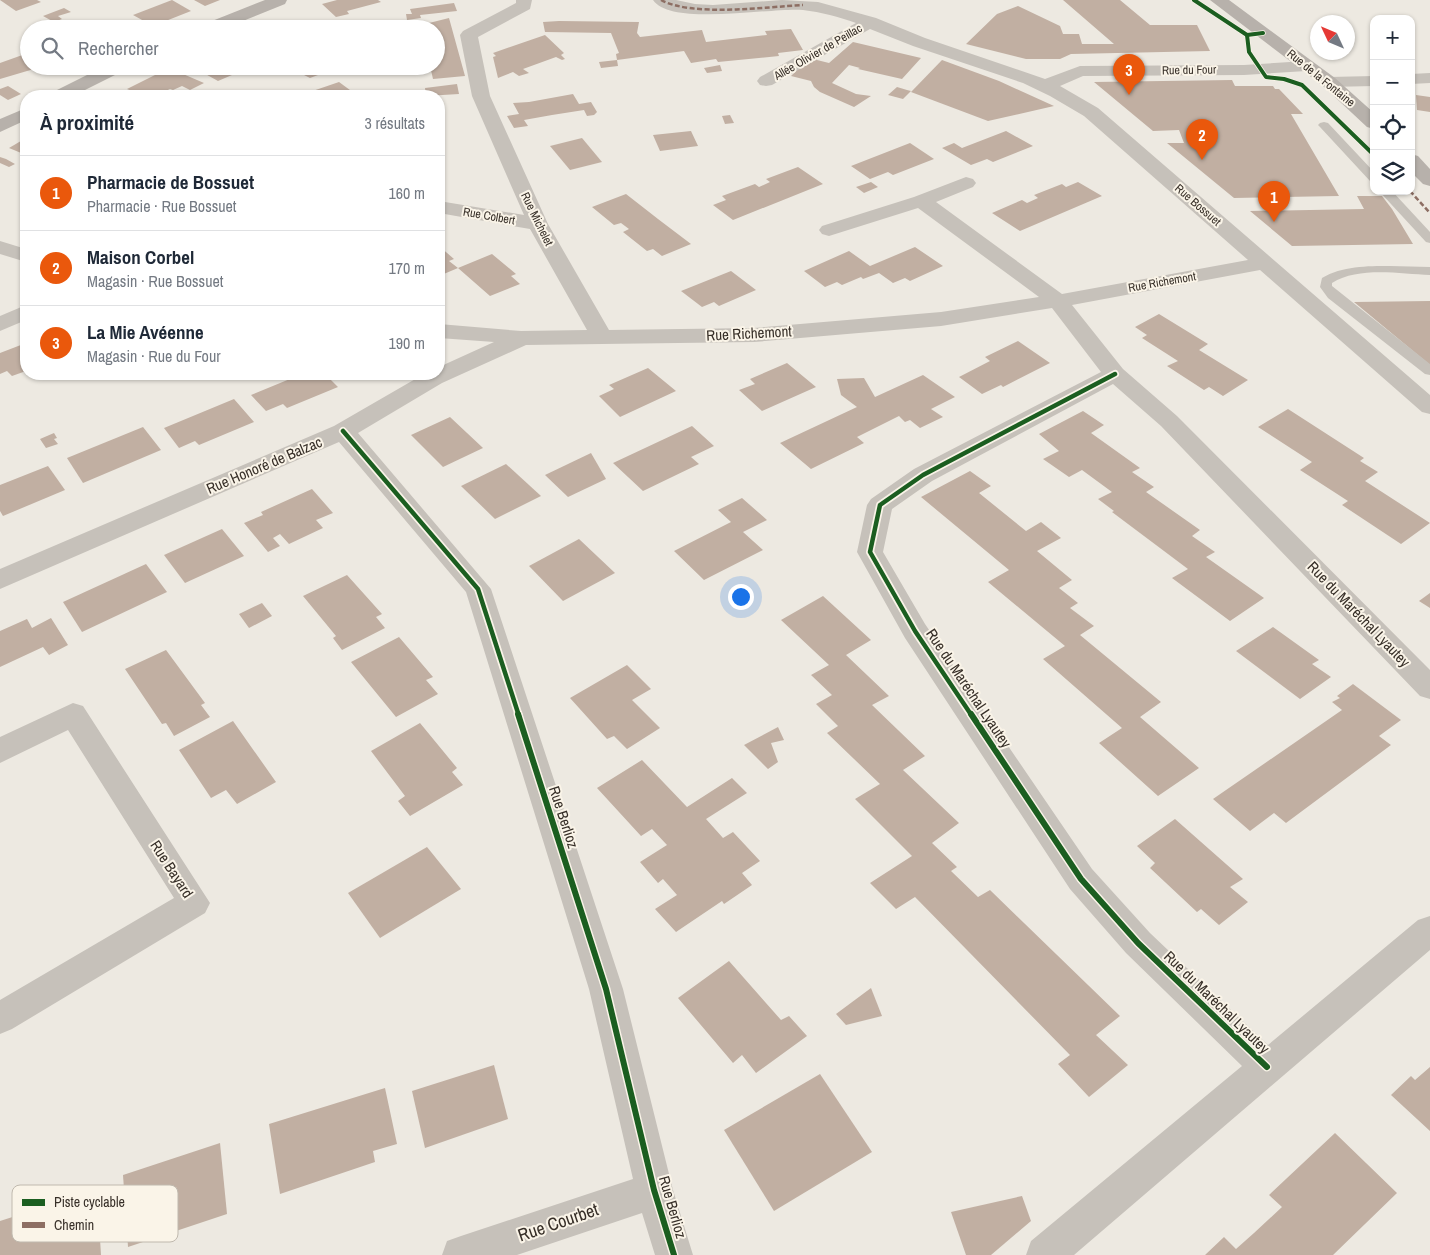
<!DOCTYPE html>
<html lang="fr">
<meta charset="utf-8">
<style>
:root{--surface:#fff;--page:#f2f2f3;--text:#1f2937;--muted:#747a83;--line:#e0e1e3;--accent:#ea580c}
body{margin:0;font-family:"Archivo Narrow",sans-serif;background:var(--page);color:var(--text)}
.controls{position:absolute;right:15px;top:15px;display:grid;overflow:hidden;border-radius:10px;box-shadow:0 1px 4px #0004}
.controls button{width:45px;height:45px;display:grid;place-items:center;padding:0;border:0;border-bottom:1px solid var(--line);background:var(--surface);color:var(--text);font:25px sans-serif}
.compass{position:absolute;left:1310px;top:15px;width:45px;height:45px;border-radius:50%;background:var(--surface);box-shadow:0 1px 4px #0004;rotate:314deg}
.you{position:absolute;left:740px;top:596px;width:18px;height:18px;margin:-12px;border:4px solid #fff;border-radius:50%;background:#1a73e8;box-shadow:0 0 0 8px #1a73e833}
.badge{display:grid;place-items:center;width:32px;height:32px;border-radius:50%;background:var(--accent);color:#fff;font-size:16px;font-weight:700}
.pin{position:absolute;translate:-50% -41px;filter:drop-shadow(0 1px 2px #0008)}
.pin::after{content:'';position:absolute;top:26px;width:18px;height:15px;background:inherit;clip-path:polygon(0 0,100% 0,50% 100%)}
.list{margin:0;padding:0;list-style:none}
h2{display:flex;justify-content:space-between;align-items:center;height:65px;margin:0;padding:0 20px;font-size:21px}
h2 small{font-size:16px;font-weight:400;color:var(--muted)}
.list li{display:grid;grid-template-columns:32px 1fr auto;gap:15px;align-items:center;box-sizing:border-box;height:75px;padding:0 20px;border-top:1px solid var(--line)}
.list b{display:block;font-size:19px;white-space:nowrap}
.list p{margin:0;font-size:16px;white-space:nowrap;color:var(--muted)}
.list em{font-size:16px;font-style:normal;color:var(--muted)}
.icon{flex:none;width:28px;height:28px;fill:none;stroke:currentColor;stroke-width:2;stroke-linecap:round;stroke-linejoin:round}
.map{position:relative;flex:none;width:1430px;height:1255px;overflow:hidden}
.search{position:absolute;background:var(--surface);box-shadow:0 1px 4px #0004;left:20px;top:20px;width:425px;height:55px;display:flex;align-items:center;gap:12px;box-sizing:border-box;padding:0 18px;border-radius:28px;color:var(--muted);font-size:19px}
.panel{position:absolute;background:var(--surface);box-shadow:0 1px 4px #0004;left:20px;top:90px;width:425px;height:290px;border-radius:20px}
.map>svg:first-child{display:block}
</style>
<div class="map">
<svg width="1430" height="1255" viewBox="0 0 1430 1255">
<rect width="100%" height="100%" fill="#ede9e1"/>
<g fill="#c1afa2">
<polygon points="0,0 37,0 41,2 16,11"/>
<polygon points="172,0 191,11 153,26 133,15"/>
<polygon points="194,0 220,0 205,6"/>
<polygon points="337,0 378,0 381,2 347,11 349,14 336,17 322,4"/>
<polygon points="1063,0 1120,0 1150,25 1197,25 1210,51 1071,54 1060,59 1026,59 966,44 997,14 1018,6 1060,26 1063,34 1079,34 1082,44 1114,44"/>
<polygon points="454,3 457,11 420,15 421,18 407,20 406,14 412,14 410,9"/>
<polygon points="64,8 71,12 58,16 62,19 54,22 43,16"/>
<polygon points="449,18 465,76 433,79 430,66 436,66 436,29 405,29"/>
<polygon points="295,20 313,29 274,29"/>
<polygon points="559,21 639,22 637,33 640,37 702,30 706,42 767,35 765,31 791,29 803,50 778,53 779,56 718,62 716,59 691,63 684,51 617,60 616,54 619,53 611,33 545,32 543,22"/>
<polygon points="545,35 564,53 561,55 565,59 562,60 556,57 523,69 529,73 519,76 513,72 498,78 493,57 496,56 493,53"/>
<polygon points="853,42 921,58 902,79 858,69 860,68 849,65 832,83 856,94 871,96 854,107 820,92 814,87 811,81 791,76 809,58 829,63"/>
<polygon points="28,53 29,66 44,66 0,79 0,63"/>
<polygon points="617,60 618,66 601,68 599,62"/>
<polygon points="942,60 999,81 1054,106 988,121 911,92"/>
<polygon points="720,65 722,71 707,73 704,68"/>
<polygon points="191,66 248,66 244,68 246,69 218,81"/>
<polygon points="169,68 204,83 190,90 182,86 173,90 170,89 155,96 144,96 127,89"/>
<polygon points="303,68 318,75 310,78 296,71"/>
<polygon points="1232,80 1235,86 1273,86 1275,89 1279,89 1303,114 1291,114 1339,196 1234,198 1167,143 1184,143 1179,130 1153,131 1094,82"/>
<polygon points="339,82 354,93 345,96 298,96"/>
<polygon points="457,84 459,94 426,96 425,88"/>
<polygon points="8,86 21,94 8,100 0,95 0,89"/>
<polygon points="897,87 907,90 911,91 903,99 888,95"/>
<polygon points="573,94 579,104 591,102 597,112 594,115 587,116 584,110 552,115 524,120 528,126 514,128 507,116 519,114 513,103 529,102"/>
<polygon points="1416,95 1430,97 1430,112 1417,110"/>
<polygon points="730,115 734,123 725,124 722,116"/>
<polygon points="691,131 698,146 660,151 653,135"/>
<polygon points="1006,131 1033,146 993,162 987,159 971,165 942,148 954,143 962,148"/>
<polygon points="26,138 26,155 9,148"/>
<polygon points="582,138 602,162 570,170 550,146"/>
<polygon points="910,143 934,159 893,175 888,172 870,179 851,166"/>
<polygon points="0,157 6,159 15,164 9,167 0,163"/>
<polygon points="798,167 823,184 733,220 713,205 726,200 722,196 755,184 759,187 770,182 766,179"/>
<polygon points="871,182 878,187 864,193 856,187"/>
<polygon points="1078,182 1102,196 1020,231 992,213 1022,200 1027,203 1038,198 1034,195 1062,184 1066,187"/>
<polygon points="626,194 658,219 691,244 662,256 653,249 647,251 623,232 629,229 621,223 614,225 592,207"/>
<polygon points="1357,196 1382,196 1392,209 1413,244 1292,246 1250,211 1364,209"/>
<polygon points="439,246 454,259 449,261 458,268 492,254 516,274 511,276 520,284 490,296 458,268 439,276"/>
<polygon points="915,247 943,266 910,281 905,278 893,283 879,273 863,279 861,277 842,285 837,282 825,287 804,271 849,251 870,266"/>
<polygon points="731,271 756,290 719,306 714,302 702,307 681,291"/>
<polygon points="1430,301 1430,365 1354,302"/>
<polygon points="1159,314 1208,344 1199,350 1248,380 1223,396 1209,387 1204,390 1167,366 1178,361 1142,338 1147,335 1135,327"/>
<polygon points="1018,341 1050,363 1003,387 1001,385 982,394 959,377 990,361 985,357"/>
<polygon points="26,343 26,371 12,376 7,371 0,374 0,353"/>
<polygon points="787,363 816,387 762,411 739,390 755,384 750,379"/>
<polygon points="648,368 676,391 620,417 599,396 614,389 609,385"/>
<polygon points="302,374 325,374 338,387 287,408 283,404 266,411 251,395"/>
<polygon points="923,375 955,397 931,409 943,417 920,428 910,420 905,422 899,416 857,437 864,443 811,469 780,443 857,407 841,395 837,379 864,378 875,397"/>
<polygon points="234,399 254,422 199,445 195,441 179,448 164,428"/>
<polygon points="1288,409 1364,458 1360,461 1378,472 1365,481 1430,523 1401,544 1342,505 1348,501 1300,470 1312,462 1258,427"/>
<polygon points="1083,411 1104,425 1091,433 1140,468 1132,472 1154,487 1146,492 1200,530 1192,536 1215,552 1206,557 1264,598 1230,621 1172,578 1188,569 1112,512 1114,511 1098,499 1112,492 1082,470 1069,477 1043,459 1059,451 1039,434"/>
<polygon points="450,417 483,448 443,467 411,435"/>
<polygon points="692,426 714,446 691,457 699,464 643,491 613,463"/>
<polygon points="143,427 161,450 83,483 67,458"/>
<polygon points="54,433 57,438 54,439 58,444 46,448 40,439"/>
<polygon points="591,453 606,479 568,497 545,475"/>
<polygon points="506,464 541,496 495,519 461,486"/>
<polygon points="48,466 65,490 3,516 0,511 0,485"/>
<polygon points="970,471 991,486 979,493 1026,531 1041,522 1061,538 1037,551 1072,580 1059,588 1078,603 1070,608 1094,626 1080,635 1161,702 1140,717 1199,768 1158,796 1099,743 1122,728 1043,659 1065,646 988,582 1009,570 921,497"/>
<polygon points="312,489 333,513 316,520 323,528 289,544 280,534 273,538 280,546 268,552 244,523 263,515 261,512"/>
<polygon points="742,498 767,520 743,532 763,550 704,580 674,551 731,522 718,510"/>
<polygon points="222,529 244,556 185,583 164,555"/>
<polygon points="579,539 615,573 563,601 529,566"/>
<polygon points="146,564 167,592 82,632 63,602"/>
<polygon points="347,575 382,614 376,617 385,628 342,650 333,638 336,636 303,596"/>
<polygon points="1430,593 1430,608 1419,601"/>
<polygon points="823,596 871,640 846,655 889,696 872,705 925,756 903,770 959,823 932,843 957,867 951,871 978,897 990,890 1120,1016 1096,1035 1128,1065 1089,1097 1058,1064 1070,1055 915,897 896,909 870,883 912,856 855,799 880,784 827,733 838,726 816,704 832,695 811,675 829,665 781,620"/>
<polygon points="262,603 272,616 249,628 239,614"/>
<polygon points="51,618 68,645 49,655 43,647 0,667 0,631 27,619 32,628"/>
<polygon points="1273,627 1319,660 1312,664 1331,677 1300,699 1236,651"/>
<polygon points="399,637 433,677 426,680 438,694 396,717 351,662"/>
<polygon points="166,650 205,703 201,705 210,717 174,736 166,723 162,724 125,669"/>
<polygon points="627,665 651,689 632,700 660,728 627,749 614,736 607,739 570,698"/>
<polygon points="1353,684 1401,720 1379,736 1391,745 1286,823 1274,813 1250,831 1213,799 1342,710 1332,702 1340,698 1337,696"/>
<polygon points="233,721 276,782 237,804 226,790 211,798 179,750"/>
<polygon points="420,723 457,768 452,772 463,785 410,816 398,801 405,796 371,751"/>
<polygon points="778,727 784,740 771,743 778,762 768,769 744,745"/>
<polygon points="642,760 687,807 732,778 747,793 706,819 723,838 733,832 760,861 742,873 752,885 724,904 722,901 676,932 655,909 677,895 663,879 658,883 640,862 667,845 652,829 641,836 597,788"/>
<polygon points="1175,819 1243,879 1230,887 1248,902 1219,925 1201,909 1197,912 1150,868 1155,863 1137,846"/>
<polygon points="427,847 461,889 380,938 348,893"/>
<polygon points="729,961 781,1020 789,1016 807,1036 756,1073 742,1055 733,1063 678,998"/>
<polygon points="871,988 882,1016 846,1025 836,1014"/>
<polygon points="494,1065 508,1119 425,1148 412,1091"/>
<polygon points="1430,1067 1430,1131 1391,1095 1411,1076 1415,1080"/>
<polygon points="820,1074 872,1152 774,1211 724,1130"/>
<polygon points="385,1088 397,1144 373,1151 375,1162 280,1194 269,1124"/>
<polygon points="1335,1133 1397,1193 1333,1255 1205,1255 1224,1237 1236,1249 1254,1233 1282,1207 1269,1195"/>
<polygon points="220,1143 227,1214 128,1247 123,1175"/>
<polygon points="97,1190 101,1255 0,1255 0,1221"/>
<polygon points="1022,1196 1031,1221 991,1255 966,1255 951,1212"/>
</g>
<g fill="none" stroke-linecap="round" stroke-linejoin="round">
<g fill="#c6c1ba" fill-rule="evenodd">
<polygon points="1324,122 1328,123 1374,172 1374,182 1370,181 1320,127 1318,125 1320,123"/>
<polygon points="1379,191 1392,191 1430,232 1430,243 1426,242"/>
<path d="M 1390,266 L 1430,267 L 1430,275 C 1400,274 1359,266 1332,283 L 1332,286 L 1430,364 L 1430,375 L 1425,374 L 1328,298 L 1320,287 L 1322,278 C 1342,266 1367,266 1390,266 Z"/>
</g>
<g fill="#c6c1ba" fill-rule="evenodd">
<path d="M 516,0 L 532,0 L 530,9 L 478,37 L 490,96 L 548,224 L 609,330 L 754,328 L 941,312 L 1039,297 L 918,208 L 829,236 L 822,234 L 819,230 L 822,226 L 914,197 L 966,177 L 973,179 L 976,183 L 973,187 L 936,202 L 1062,294 L 1248,260 L 1084,116 L 1050,96 L 1023,83 L 913,46 L 870,29 L 772,85 L 766,86 L 760,85 L 757,81 L 760,77 L 856,23 C 839,17 821,12 803,10 C 773,7 671,27 653,0 L 676,0 L 695,4 L 713,5 L 782,0 L 818,2 L 876,18 L 925,38 L 1045,79 L 1080,66 L 1244,65 L 1306,61 L 1312,62 L 1315,66 L 1312,70 L 1306,71 L 1244,75 L 1083,76 L 1060,86 L 1098,108 L 1430,395 L 1430,414 L 1422,412 L 1260,270 L 1072,305 L 1123,369 L 1177,416 L 1430,670 L 1430,699 L 1420,696 L 1161,426 L 1113,384 L 932,481 L 892,509 L 883,552 L 925,624 L 1092,869 L 1150,933 L 1268,1045 L 1418,920 L 1430,916 L 1430,950 L 1074,1255 L 1026,1255 L 1031,1241 L 1242,1066 L 1126,953 L 1070,889 L 905,638 L 857,552 L 867,505 L 871,499 L 914,469 L 1101,372 L 1052,308 L 941,326 L 754,342 L 526,345 L 442,383 L 358,433 L 491,589 L 623,989 L 673,1190 L 693,1255 L 655,1255 L 642,1213 L 517,1255 L 442,1255 L 447,1241 L 461,1236 L 633,1179 L 589,989 L 466,592 L 339,442 L 0,589 L 0,569 L 334,426 L 424,374 L 439,374 L 439,367 L 494,342 L 439,338 L 439,324 L 521,331 L 587,330 L 530,229 L 439,213 L 439,201 L 524,215 L 472,96 L 460,35 L 463,31 L 516,3 Z"/>
<polygon points="1430,73 1430,83 1411,84 1411,74"/>
<polygon points="1374,76 1374,86 1329,87 1323,86 1320,82 1323,78 1329,77"/>
<polygon points="0,241 26,249 26,262 0,254"/>
<polygon points="26,305 26,320 0,331 0,316"/>
<polygon points="73,703 83,706 210,903 205,913 12,1029 0,1034 0,1000 174,898 68,730 0,763 0,737"/>
</g>
<g fill="#b7b1ab" fill-rule="evenodd">
<polygon points="265,0 287,0 285,4 223,29 200,29 202,25"/>
<polygon points="1210,0 1229,0 1335,78 1374,113 1374,129 1367,127 1323,86"/>
<polygon points="105,66 128,66 125,70 73,96 50,96 53,92"/>
<polygon points="26,108 26,120 0,132 0,119"/>
<polygon points="1411,154 1418,156 1430,169 1430,186 1423,184 1411,172"/>
</g>
<g stroke="#8d6e63" stroke-width="2.5" stroke-dasharray="5 2.5" stroke-linecap="butt">
<path d="M 661,0 C 692,17 766,7 803,5"/>
<polyline points="1410,191 1430,213"/>
</g>
<g stroke="#faf4e8" stroke-width="5.5">
<g id="cycleway-far2">
<polyline points="1194,0 1247,35 1263,33"/>
<polyline points="1247,35 1249,52 1266,77 1284,79 1302,85 1374,155"/>
</g>
</g>
<g stroke="#faf4e8" stroke-width="8">
<g id="cycleway-far1">
<polyline points="343,431 478,589 519,716"/>
<polyline points="972,716 915,631 870,552 880,505 923,475 1115,374"/>
</g>
</g>
<g stroke="#faf4e8" stroke-width="9">
<g id="cycleway">
<polyline points="518,714 606,989 654,1190 674,1255"/>
<polyline points="971,714 1081,879 1138,943 1267,1067"/>
</g>
</g>
<use href="#cycleway-far2" stroke="#1b5e20" stroke-width="4"/>
<use href="#cycleway-far1" stroke="#1b5e20" stroke-width="4.5"/>
<use href="#cycleway" stroke="#1b5e20" stroke-width="6"/>
</g>
<g text-anchor="middle" dominant-baseline="central" stroke-width="4" stroke-linejoin="round" paint-order="stroke">
<g font-size="12" fill="#372f28" stroke="#faf4e8">
<text transform="translate(818 52) rotate(-30)">Allée Olivier de Peillac</text>
<text transform="translate(1189 70) rotate(-1)">Rue du Four</text>
<text transform="translate(1321 78) rotate(39)">Rue de la Fontaine</text>
<text transform="translate(1198 205) rotate(41)">Rue Bossuet</text>
<text transform="translate(489 216) rotate(10)">Rue Colbert</text>
<text transform="translate(537 219) rotate(64)">Rue Michelet</text>
<text transform="translate(1162 282) rotate(-10)">Rue Richemont</text>
</g>
<g font-size="15" fill="#372f28" stroke="#faf4e8">
<text transform="translate(749 333) rotate(-3)">Rue Richemont</text>
<text transform="translate(264 465) rotate(-23)">Rue Honoré de Balzac</text>
<text transform="translate(1359 614) rotate(46)">Rue du Maréchal Lyautey</text>
<text transform="translate(969 688) rotate(56)">Rue du Maréchal Lyautey</text>
<text transform="translate(564 817) rotate(72)">Rue Berlioz</text>
<text transform="translate(172 869) rotate(57)">Rue Bayard</text>
<text transform="translate(1217 1002) rotate(44)">Rue du Maréchal Lyautey</text>
<text transform="translate(673 1207) rotate(74)">Rue Berlioz</text>
</g>
<g font-size="18" fill="#372f28" stroke="#faf4e8">
<text transform="translate(558 1222) rotate(-19)">Rue Courbet</text>
</g>
</g>
<rect x="12" y="1185" width="166" height="57" rx="8" fill="#faf4e8" stroke="#c0b9ae" stroke-width="1"/>
<rect x="22" y="1199" width="23" height="7" fill="#1b5e20"/>
<rect x="22" y="1222" width="23" height="6" fill="#8d6e63"/>
<g font-size="14" fill="#372f28">
<text x="54" y="1207">Piste cyclable</text>
<text x="54" y="1230">Chemin</text>
</g>
</svg>
<div class="controls">
<button>+</button>
<button>−</button>
<button><svg class="icon" aria-label="locate" viewBox="0 0 24 24"><circle cx="12" cy="12" r="6"/><path d="M12 2v4M12 18v4M2 12h4M18 12h4"/></svg></button>
<button><svg class="icon" aria-label="layers" viewBox="0 0 24 24"><path d="M12 4l9 5-9 5-9-5zM3 14l9 5 9-5"/></svg></button>
</div>
<svg class="compass" viewBox="-18 -18 36 36"><path d="M0-13l5 13h-10z" fill="#e53935"/><path d="M0 13l5-13h-10z" fill="#747a83"/></svg>
<div class="you"></div>
<div class="pin badge" style="left:1274px;top:222px">1</div>
<div class="pin badge" style="left:1202px;top:160px">2</div>
<div class="pin badge" style="left:1129px;top:95px">3</div>
<div class="search"><svg class="icon" aria-label="search" viewBox="0 0 24 24"><circle cx="10" cy="10" r="6"/><path d="M15 15l6 6"/></svg>Rechercher</div>
<section class="panel">
<h2>À proximité<small>3 résultats</small></h2>
<ul class="list">
<li><span class="badge">1</span><div><b>Pharmacie de Bossuet</b><p>Pharmacie · Rue Bossuet</p></div><em>160 m</em></li>
<li><span class="badge">2</span><div><b>Maison Corbel</b><p>Magasin · Rue Bossuet</p></div><em>170 m</em></li>
<li><span class="badge">3</span><div><b>La Mie Avéenne</b><p>Magasin · Rue du Four</p></div><em>190 m</em></li>
</ul>
</section>
</div>
